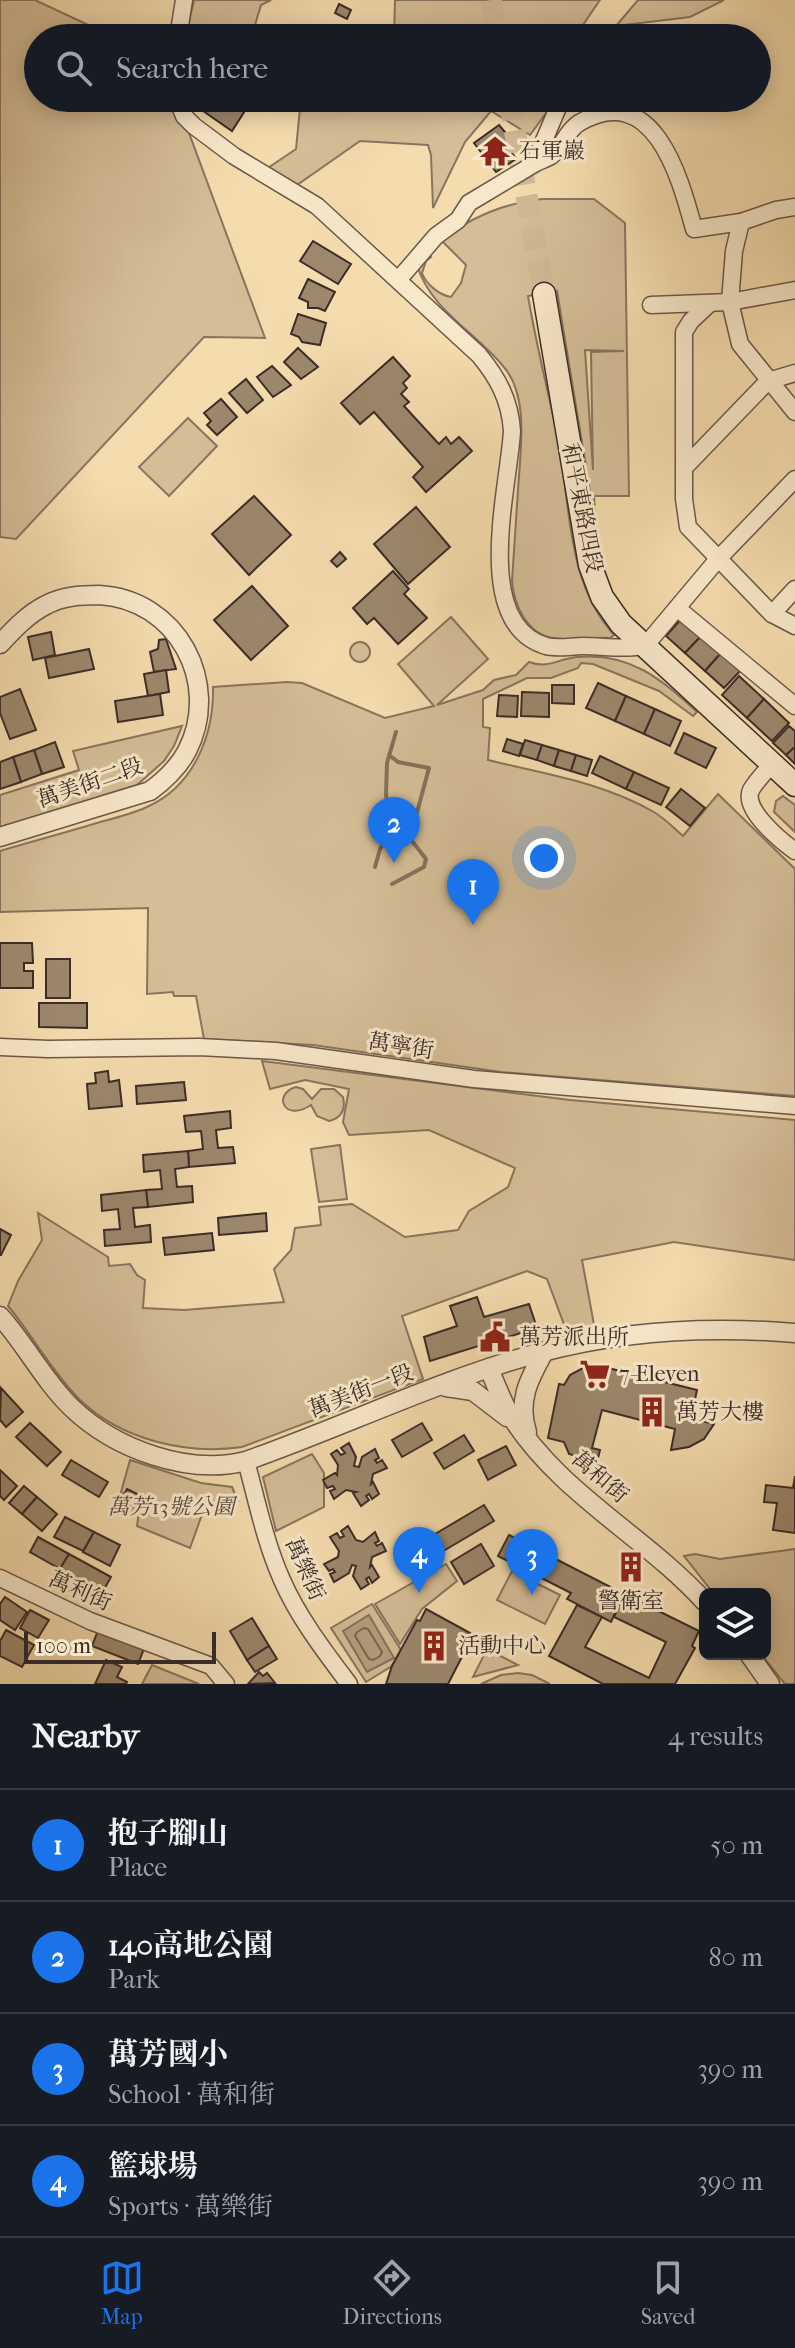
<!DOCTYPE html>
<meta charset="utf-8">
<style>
:root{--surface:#171b24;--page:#242831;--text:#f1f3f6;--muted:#9ea1a6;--line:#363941;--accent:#1a73e8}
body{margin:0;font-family:"IM FELL French Canon","Noto Serif TC",serif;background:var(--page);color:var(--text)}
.controls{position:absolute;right:24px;bottom:24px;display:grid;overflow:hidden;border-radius:12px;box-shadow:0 4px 20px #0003}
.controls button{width:72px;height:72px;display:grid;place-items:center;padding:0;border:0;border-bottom:2px solid var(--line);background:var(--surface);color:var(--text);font:40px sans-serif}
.scale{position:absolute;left:24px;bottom:20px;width:192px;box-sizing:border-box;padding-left:8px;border:4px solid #3b2c27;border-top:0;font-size:22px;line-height:28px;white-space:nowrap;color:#3b2c27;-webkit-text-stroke:6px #f8e8ca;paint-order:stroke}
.you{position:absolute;left:544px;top:858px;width:28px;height:28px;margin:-20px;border:6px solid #fff;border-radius:50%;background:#1a73e8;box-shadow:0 0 0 12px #1a73e833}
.badge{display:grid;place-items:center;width:52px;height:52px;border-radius:50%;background:var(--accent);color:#fff;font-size:26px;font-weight:700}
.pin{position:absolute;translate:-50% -66px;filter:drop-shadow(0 2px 4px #0008)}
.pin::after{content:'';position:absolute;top:42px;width:28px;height:24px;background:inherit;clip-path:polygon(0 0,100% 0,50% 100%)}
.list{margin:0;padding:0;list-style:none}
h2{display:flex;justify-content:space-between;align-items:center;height:104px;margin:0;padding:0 32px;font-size:34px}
h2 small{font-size:26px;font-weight:400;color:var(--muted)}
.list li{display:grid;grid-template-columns:52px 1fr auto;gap:24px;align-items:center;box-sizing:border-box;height:112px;padding:0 32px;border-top:2px solid var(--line)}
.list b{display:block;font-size:30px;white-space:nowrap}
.list p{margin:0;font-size:26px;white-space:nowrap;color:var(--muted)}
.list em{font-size:26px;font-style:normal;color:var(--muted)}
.icon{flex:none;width:44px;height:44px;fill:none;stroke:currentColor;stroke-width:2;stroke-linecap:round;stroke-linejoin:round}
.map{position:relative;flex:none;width:795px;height:1684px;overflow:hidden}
.search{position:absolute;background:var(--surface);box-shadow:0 4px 20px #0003;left:24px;right:24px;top:24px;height:88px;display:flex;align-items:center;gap:20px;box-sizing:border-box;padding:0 28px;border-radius:44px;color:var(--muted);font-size:30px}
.sheet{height:552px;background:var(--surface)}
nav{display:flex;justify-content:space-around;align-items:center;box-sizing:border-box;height:112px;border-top:2px solid var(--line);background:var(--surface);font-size:22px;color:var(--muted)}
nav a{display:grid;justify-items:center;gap:4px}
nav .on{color:var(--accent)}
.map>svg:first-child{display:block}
</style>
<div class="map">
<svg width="795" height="1684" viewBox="0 0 795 1684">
<rect width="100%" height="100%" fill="#f5dcae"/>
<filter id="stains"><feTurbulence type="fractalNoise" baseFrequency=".0025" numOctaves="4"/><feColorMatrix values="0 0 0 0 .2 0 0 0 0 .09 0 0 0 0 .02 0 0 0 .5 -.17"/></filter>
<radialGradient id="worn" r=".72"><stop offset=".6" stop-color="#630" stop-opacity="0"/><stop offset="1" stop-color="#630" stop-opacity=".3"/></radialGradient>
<g fill="#d5be97" stroke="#88755f" stroke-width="2" fill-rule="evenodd">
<polygon points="0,0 35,0 116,38 38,38 38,98 176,98 265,338 204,337 16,539 0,537"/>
<polygon points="194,0 271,0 261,5 251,38 206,38 188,26"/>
<polygon points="600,0 574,38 394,38 395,0"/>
<polygon points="638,0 724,0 690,17 616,26"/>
<polygon points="301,98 557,98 530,135 491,111 465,142 433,208 431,155 428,145 360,141 297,185 268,168 296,149"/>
<path d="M 542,199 L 594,199 L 625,223 L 629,496 L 594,496 L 596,527 L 557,291 L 528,296 C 536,344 548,391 558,439 C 571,506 566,582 614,635 L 610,638 C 591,637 571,641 553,638 C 527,634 514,605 512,581 C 514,551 516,520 518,490 C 520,453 530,396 503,366 C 475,332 430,309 417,265 L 427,254 L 431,257 L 426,261 L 422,273 C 426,284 439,295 451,297 L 461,283 L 466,265 L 441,240 C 470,218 505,203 542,199 ZM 585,350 L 624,351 L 591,352 L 593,470 Z"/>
<polygon points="188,418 217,446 169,496 139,467"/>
<path d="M 451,617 L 488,659 L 437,705 L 483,690 L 494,680 L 516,675 L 529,662 C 549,669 557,659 577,657 C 630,652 661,679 697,712 L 693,716 L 659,691 L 593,664 L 581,663 L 578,668 L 551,678 L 527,678 L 483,699 L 483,727 L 490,728 L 488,760 C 544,774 602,782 654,812 C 664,818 674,828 683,836 L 718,794 L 795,869 L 795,1096 L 501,1072 L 313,1045 L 204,1039 L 196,996 L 174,996 L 173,992 L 147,994 L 148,908 L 0,912 L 0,851 C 30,842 60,834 90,825 C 109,819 131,815 149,806 C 194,785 214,735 213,687 L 287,682 L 302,683 L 385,718 L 434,706 L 398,664 Z"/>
<circle cx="360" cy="652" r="10"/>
<polygon points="182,726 174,746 164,761 137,785 0,827 0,795 79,770 73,751"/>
<polygon points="783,796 795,805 795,832 774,812 776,801"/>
<path d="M 262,1061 L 570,1100 L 795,1120 L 795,1260 L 674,1242 L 582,1260 L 595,1330 L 568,1335 L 547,1279 L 527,1271 L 402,1316 L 423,1379 L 242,1447 C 186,1455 122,1440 80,1400 C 52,1372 33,1336 8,1306 L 18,1281 L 42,1240 L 38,1213 L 108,1257 L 109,1266 L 130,1264 L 137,1275 L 145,1280 L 143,1308 L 184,1310 L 284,1302 L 274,1269 L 291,1250 L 295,1228 L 321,1225 L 319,1207 L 352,1204 L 405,1237 L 458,1230 L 469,1211 L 508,1187 L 515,1168 L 429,1130 L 349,1135 L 343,1122 L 349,1089 L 305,1080 L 270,1089 Z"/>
<path d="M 296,1087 L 303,1089 L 312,1099 L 321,1089 L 334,1089 L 343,1097 C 346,1110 341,1118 329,1121 L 317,1116 L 311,1105 C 284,1123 272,1094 296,1087 Z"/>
<polygon points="340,1145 347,1199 319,1202 311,1149"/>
<polygon points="312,1454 324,1473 324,1507 276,1531 263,1477"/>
<polygon points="130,1460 201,1483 232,1487 238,1501 204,1509 190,1548 137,1526 140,1505 121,1492"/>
<polygon points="795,1549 795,1684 785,1684 761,1654 765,1654 765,1594 714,1594 684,1556 695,1554 720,1559"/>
<polygon points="446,1564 457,1581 422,1609 400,1644 375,1604"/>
<polygon points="512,1571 560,1595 545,1624 497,1600"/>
<polygon points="372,1604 401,1650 392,1666 366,1682 331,1628"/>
<polygon points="487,1649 518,1665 473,1677"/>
<polygon points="152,1665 199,1684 142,1684"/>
<polygon points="518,1673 532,1675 550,1684 481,1684 501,1675"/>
</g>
<polygon fill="#b6a080" stroke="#85725c" stroke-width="2" points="369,1615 394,1658 367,1672 343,1631"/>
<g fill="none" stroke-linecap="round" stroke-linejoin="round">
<polygon stroke="#786654" stroke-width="2" points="364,1628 368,1629 382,1652 380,1656 373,1660 369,1659 355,1636 357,1632"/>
<g stroke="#85725c" stroke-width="4">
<polyline points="389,755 398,762 429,768 415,820 400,831 391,829 386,795 387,763 396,732"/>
<polyline points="375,867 380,849 391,829"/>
<polyline points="392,884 424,867 426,859 412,841 411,824"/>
</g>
</g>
<g fill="#9c886d" stroke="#3b2c27" stroke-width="2">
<polygon points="339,4 351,10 347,19 335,13"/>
<polygon points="202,98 237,98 248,106 232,131 196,106"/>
<polygon points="499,125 510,138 505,142 516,159 496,172 474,143"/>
<polygon points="313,241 351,264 338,284 300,261"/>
<polygon points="308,279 335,292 325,311 318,308 308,308 308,302 299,298"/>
<polygon points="298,314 326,323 320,345 302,342 299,337 291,334"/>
<polygon points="298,348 318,367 301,379 284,362"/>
<polygon points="393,357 410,376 403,383 407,388 401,394 409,402 404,406 439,444 446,437 451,444 459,437 472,451 426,492 413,477 423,467 374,412 360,424 341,403"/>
<polygon points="272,366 291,385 273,397 257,377"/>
<polygon points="246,379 263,400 247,413 229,393"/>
<polygon points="221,399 237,417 217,435 207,425 211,421 204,413"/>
<polygon points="254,496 291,535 249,575 212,534"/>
<polygon points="416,507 450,547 408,584 374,544"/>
<polygon points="340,552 346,559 337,567 331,561"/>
<polygon points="393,571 409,589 404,594 427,618 398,644 374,618 367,624 353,608"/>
<polygon points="252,586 288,626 251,660 214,620"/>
<polygon points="682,618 702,635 685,653 666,636"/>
<polygon points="51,632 55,655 33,660 28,637"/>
<polygon points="702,635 721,653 705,671 685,653"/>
<polygon points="166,639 176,669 154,672 150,652 158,649 159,640"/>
<polygon points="89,649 94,669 49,678 45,658"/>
<polygon points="721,653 741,670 724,688 705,671"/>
<polygon points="166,670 169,692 148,696 144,674"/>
<polygon points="739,676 764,699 747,718 722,695"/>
<polygon points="598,683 626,696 615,721 586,708"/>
<polygon points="552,685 574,685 574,704 552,703"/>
<polygon points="20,689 36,730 10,739 0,713 0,697"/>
<polygon points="522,692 549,693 549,717 521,716"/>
<polygon points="160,694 163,715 118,722 115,701"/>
<polygon points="499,695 518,696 517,717 497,716"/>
<polygon points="626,696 655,709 644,734 615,721"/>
<polygon points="764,699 789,723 772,741 747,718"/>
<polygon points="655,709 681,721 670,746 644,734"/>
<polygon points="789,726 795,731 795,747 786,755 773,743"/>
<polygon points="684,733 716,748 706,768 675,753"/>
<polygon points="507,739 523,744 519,756 503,751"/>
<polygon points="525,740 542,745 537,760 520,755"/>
<polygon points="55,742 64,767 42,774 34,750"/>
<polygon points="542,745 559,750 554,766 537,760"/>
<polygon points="795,747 795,764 786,755"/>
<polygon points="34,750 42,774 21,782 13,757"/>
<polygon points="559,750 576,755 571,771 554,766"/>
<polygon points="576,755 592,760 587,776 571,771"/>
<polygon points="600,756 634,772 626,789 592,773"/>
<polygon points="13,757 21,782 0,789 0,762"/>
<polygon points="634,772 669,788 661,805 626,789"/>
<polygon points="681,789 705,808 690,826 666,807"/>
<polygon points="0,943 32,943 33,963 24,963 24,971 33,971 33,988 0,988"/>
<rect x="46" y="959" width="24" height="39"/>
<polygon points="39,1003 87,1003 87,1028 39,1027"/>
<polygon points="108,1071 109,1082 119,1080 122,1106 89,1109 87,1084 96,1083 95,1073"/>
<polygon points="184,1082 186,1100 137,1104 136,1086"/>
<polygon points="230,1111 231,1128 216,1130 218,1148 233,1147 235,1163 189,1167 188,1151 203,1149 201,1131 186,1132 184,1116"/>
<polygon points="188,1151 189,1167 175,1169 177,1187 192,1186 193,1202 148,1207 146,1190 162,1189 160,1170 144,1172 143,1155"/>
<polygon points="146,1190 148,1207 133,1208 135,1227 150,1225 151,1242 105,1246 104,1230 120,1229 118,1209 102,1211 101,1195"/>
<polygon points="266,1213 267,1231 219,1235 218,1218"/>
<polygon points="0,1229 11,1235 1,1255 0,1255"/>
<polygon points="212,1233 214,1250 165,1255 163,1238"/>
<polygon points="477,1297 484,1317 529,1304 537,1328 430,1361 424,1337 457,1326 450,1306"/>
<polygon points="596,1365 697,1390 691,1418 714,1424 704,1439 689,1447 671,1450 675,1429 602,1410 592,1448 600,1450 597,1462 569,1454 564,1442 548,1438 559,1384 564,1385 570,1375 583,1368 593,1370"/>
<polygon points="1,1388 23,1412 6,1427 0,1420"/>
<polygon points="30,1423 61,1452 47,1466 16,1437"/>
<polygon points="422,1423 432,1440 402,1457 392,1440"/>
<polygon points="464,1435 474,1451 444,1469 434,1453"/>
<polygon points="349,1443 356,1457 354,1466 359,1467 362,1457 375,1449 379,1458 375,1460 377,1463 382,1460 387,1468 373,1474 371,1484 373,1482 379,1494 372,1499 369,1494 366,1496 369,1500 361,1506 353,1493 356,1492 346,1490 334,1499 330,1491 335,1489 333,1486 327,1488 323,1480 335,1473 337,1475 338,1465 331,1454 337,1450 341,1455 345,1453 341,1448"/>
<polygon points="506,1446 516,1465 488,1480 478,1460"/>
<polygon points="71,1460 108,1482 99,1497 62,1475"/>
<polygon points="0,1470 17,1486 4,1500 0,1496"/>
<polygon points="795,1476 795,1533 773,1530 777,1503 764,1502 766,1485 793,1488"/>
<polygon points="24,1486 37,1497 22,1514 9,1503"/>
<polygon points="127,1489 145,1498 137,1515 118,1506"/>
<polygon points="37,1497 57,1514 42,1531 22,1514"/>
<polygon points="484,1505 494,1521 440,1553 430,1537"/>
<polygon points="65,1517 94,1532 83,1551 54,1537"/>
<polygon points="348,1526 356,1540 363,1542 375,1532 379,1541 375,1543 377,1546 382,1543 386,1551 372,1557 370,1567 372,1565 379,1577 372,1583 369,1577 366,1579 369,1584 361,1589 353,1576 356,1566 352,1565 349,1573 334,1582 330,1574 335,1572 333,1569 329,1571 324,1564 338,1557 339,1551 330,1537 337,1533 340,1538 344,1536 341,1531"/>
<polygon points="94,1532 120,1545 110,1566 83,1552"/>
<polygon points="509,1535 624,1594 611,1622 567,1599 571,1593 498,1556"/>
<polygon points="38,1537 69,1554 60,1569 30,1552"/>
<polygon points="481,1544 494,1566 464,1584 451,1562"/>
<polygon points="69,1554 111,1577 102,1593 60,1569"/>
<polygon points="629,1559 639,1566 633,1575 623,1568"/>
<polygon points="624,1594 699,1631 692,1646 695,1648 675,1684 603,1684 549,1656 577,1605 602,1617 585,1647 649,1678 666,1642 614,1617"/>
<polygon points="5,1597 27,1612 15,1630 0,1620 0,1604"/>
<polygon points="426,1609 470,1633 464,1645 467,1647 448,1684 386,1684 392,1666 417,1620 420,1621"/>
<polygon points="30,1610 49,1620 38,1638 20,1628"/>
<polygon points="252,1618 269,1646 247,1660 230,1631"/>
<polygon points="99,1628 145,1646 138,1664 92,1646"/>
<polygon points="6,1630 34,1645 22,1667 0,1656 0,1641"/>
<polygon points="269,1646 277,1659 255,1672 247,1660"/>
<polygon points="106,1660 122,1667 117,1677 127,1682 126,1684 95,1684"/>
<polygon points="259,1672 263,1676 267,1673 275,1683 248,1684"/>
</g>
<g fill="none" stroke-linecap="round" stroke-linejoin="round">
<g stroke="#d0b993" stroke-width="22" stroke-dasharray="22 11" stroke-linecap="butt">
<polyline points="491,0 498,38"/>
<polyline points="509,98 544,294"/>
</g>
<g stroke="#6a5849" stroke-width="19">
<g id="minor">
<polyline points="178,38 184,0"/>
<path d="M 177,98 L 184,116 L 194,126 L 234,156 L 317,206 L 479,355 C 498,378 510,400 512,431 C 509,487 471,624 546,646 C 558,649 571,646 583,646 C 604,646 624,650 645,646 L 718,559 L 795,479"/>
<path d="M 534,164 C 539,161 546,159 551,156 C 563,147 566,131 579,123 C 654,79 680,178 694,229 L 741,222 L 734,251 L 730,302 L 740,344 L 795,412"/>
<polyline points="741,222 776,210 795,207"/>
<polyline points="399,279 436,236 458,220 469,203 534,164 562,98"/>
<polyline points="710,303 691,321 684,332 684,499 688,527 772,614 795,626"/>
<polyline points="651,305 730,302 795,290"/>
<polyline points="685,467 768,381 795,373"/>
<polyline points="677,608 795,706"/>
<polyline points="772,614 795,589"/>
<path d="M 772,764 C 765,772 756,781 751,790 C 742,809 781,841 795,851"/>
<polyline points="0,1047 48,1049 199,1047 276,1051 474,1079 795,1106"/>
<path d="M 246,1461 C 257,1501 265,1542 282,1580 C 298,1617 325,1652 349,1684"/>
<polyline points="0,1578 90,1621 211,1666 226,1684"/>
</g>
</g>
<g stroke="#6a5849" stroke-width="21">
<g id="tertiary">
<path d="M 0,644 C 14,629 28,614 46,605 C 63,596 81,595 99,595 C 177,599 222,683 187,751 C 178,768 165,780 150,791 L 0,837"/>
<path d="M 0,1316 C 26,1345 44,1381 72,1408 C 115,1449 188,1476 246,1461 C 345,1426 441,1379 542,1352 C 625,1330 710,1326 795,1333"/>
<path d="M 489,1368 C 495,1383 501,1399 509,1413 C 558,1493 644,1535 705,1602"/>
<polyline points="446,1387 473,1391 507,1417"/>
<path d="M 527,1432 C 517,1401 529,1379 544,1352"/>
<polyline points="749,1654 770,1684"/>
</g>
</g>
<g stroke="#3b2c27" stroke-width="25">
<polyline id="secondary" points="544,294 590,565 602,597 621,624 795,785"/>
</g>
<use href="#minor" stroke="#f8e8ca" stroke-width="16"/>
<use href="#tertiary" stroke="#f8e8ca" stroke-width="18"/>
<use href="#secondary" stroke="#f8e8ca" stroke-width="22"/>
</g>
<defs>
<g id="temple-bare" transform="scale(2.4)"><path d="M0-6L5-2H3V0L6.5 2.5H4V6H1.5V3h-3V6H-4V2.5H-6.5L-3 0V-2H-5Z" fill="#8f2418" stroke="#f8e8ca" stroke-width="2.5" paint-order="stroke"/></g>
<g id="civic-bare" transform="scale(2.4)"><path d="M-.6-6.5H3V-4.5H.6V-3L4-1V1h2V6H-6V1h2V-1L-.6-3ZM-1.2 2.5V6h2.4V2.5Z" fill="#8f2418" stroke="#f8e8ca" stroke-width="2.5" paint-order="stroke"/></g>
<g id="supermarket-bare" transform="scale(2.4)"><path d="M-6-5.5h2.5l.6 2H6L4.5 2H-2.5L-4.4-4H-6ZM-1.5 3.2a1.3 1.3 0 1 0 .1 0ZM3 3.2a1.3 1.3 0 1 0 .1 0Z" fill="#8f2418" stroke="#f8e8ca" stroke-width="2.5" paint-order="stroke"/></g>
<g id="building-bare" transform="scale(2.4)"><path d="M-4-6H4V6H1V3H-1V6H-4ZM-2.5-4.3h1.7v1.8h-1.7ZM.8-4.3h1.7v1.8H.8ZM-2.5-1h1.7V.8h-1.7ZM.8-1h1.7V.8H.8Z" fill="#8f2418" stroke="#f8e8ca" stroke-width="2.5" paint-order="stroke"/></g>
</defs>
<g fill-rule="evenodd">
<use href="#temple-bare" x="495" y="151"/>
<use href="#civic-bare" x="495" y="1337"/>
<use href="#supermarket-bare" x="595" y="1374"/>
<use href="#building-bare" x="652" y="1412"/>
<use href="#building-bare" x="631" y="1567"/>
<use href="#building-bare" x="434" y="1646"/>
</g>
<g text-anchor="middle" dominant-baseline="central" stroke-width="6" stroke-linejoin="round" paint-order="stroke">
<g font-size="22" fill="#3b2c27" stroke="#f8e8ca" text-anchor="start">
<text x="519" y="151">石軍巖</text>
<text x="519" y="1337">萬芳派出所</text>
<text x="619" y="1374">7-Eleven</text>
<text x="676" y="1412">萬芳大樓</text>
<text x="631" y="1601" text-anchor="middle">警衛室</text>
<text x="458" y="1646">活動中心</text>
</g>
<g font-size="22" fill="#3b2c27" stroke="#f8e8ca">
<text transform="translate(582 508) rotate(79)">和平東路四段</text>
<text transform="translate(90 783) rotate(-19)">萬美街二段</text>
<text transform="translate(401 1046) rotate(9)">萬寧街</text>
<text transform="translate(361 1391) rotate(-21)">萬美街一段</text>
<text transform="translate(600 1477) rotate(41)">萬和街</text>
<text transform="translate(305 1569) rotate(66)">萬樂街</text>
<text transform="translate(80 1591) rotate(24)">萬利街</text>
</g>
<g font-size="22" font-style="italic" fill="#5a493d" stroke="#f8e8ca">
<text x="171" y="1507">萬芳13號公園</text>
</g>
</g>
<rect width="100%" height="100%" filter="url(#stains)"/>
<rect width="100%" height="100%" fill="url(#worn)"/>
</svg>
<div class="controls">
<button><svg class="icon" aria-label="layers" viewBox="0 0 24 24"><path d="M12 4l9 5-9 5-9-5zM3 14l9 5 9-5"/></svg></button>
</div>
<div class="scale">100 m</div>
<div class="you"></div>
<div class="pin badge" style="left:473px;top:925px">1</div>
<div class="pin badge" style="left:394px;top:863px">2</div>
<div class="pin badge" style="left:532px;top:1595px">3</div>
<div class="pin badge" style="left:419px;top:1593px">4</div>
<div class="search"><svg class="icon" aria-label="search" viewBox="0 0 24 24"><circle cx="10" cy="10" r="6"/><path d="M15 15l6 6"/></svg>Search here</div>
</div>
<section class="sheet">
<h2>Nearby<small>4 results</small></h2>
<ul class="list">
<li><span class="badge">1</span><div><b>抱子腳山</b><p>Place</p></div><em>50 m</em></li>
<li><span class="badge">2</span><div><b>140高地公園</b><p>Park</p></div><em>80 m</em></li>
<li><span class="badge">3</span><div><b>萬芳國小</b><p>School · 萬和街</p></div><em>390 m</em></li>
<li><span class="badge">4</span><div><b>籃球場</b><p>Sports · 萬樂街</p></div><em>390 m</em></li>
</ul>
</section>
<nav>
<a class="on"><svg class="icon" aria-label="map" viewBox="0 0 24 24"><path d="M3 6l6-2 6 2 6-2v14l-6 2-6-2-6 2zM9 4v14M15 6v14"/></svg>Map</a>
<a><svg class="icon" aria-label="directions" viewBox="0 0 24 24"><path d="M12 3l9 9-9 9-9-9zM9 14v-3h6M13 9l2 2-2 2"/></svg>Directions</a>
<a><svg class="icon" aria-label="saved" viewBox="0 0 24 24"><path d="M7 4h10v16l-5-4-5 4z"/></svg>Saved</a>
</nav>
